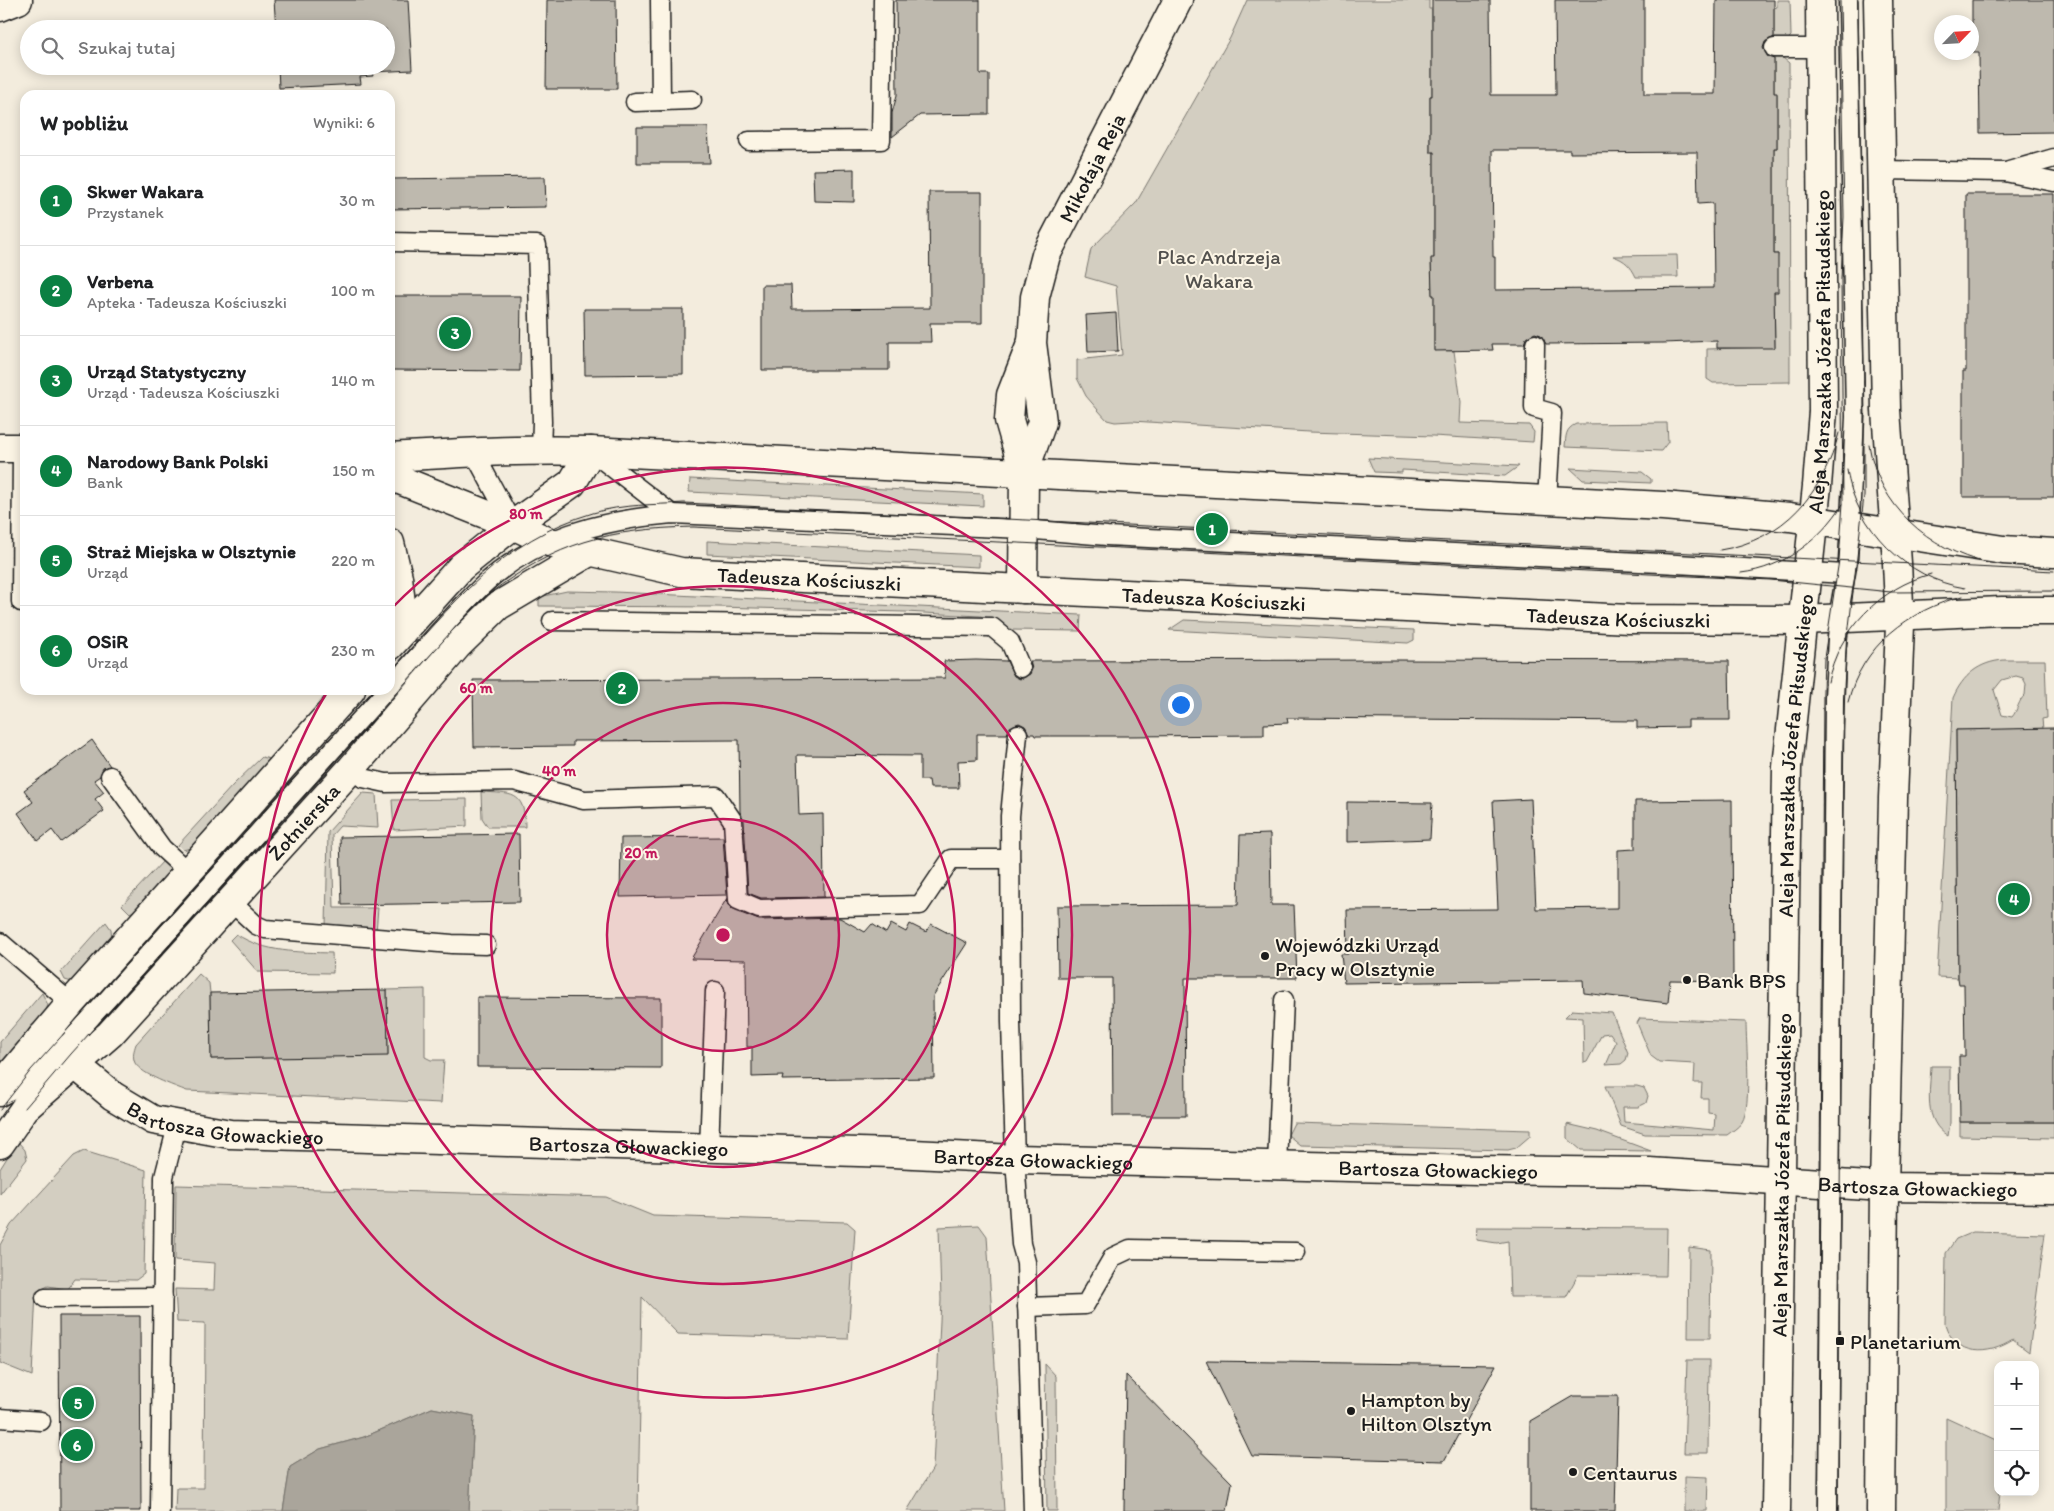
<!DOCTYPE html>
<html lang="pl">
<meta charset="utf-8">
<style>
:root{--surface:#fff;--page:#f6f6f6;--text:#202124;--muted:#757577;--line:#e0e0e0;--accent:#0b8043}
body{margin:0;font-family:Itim,sans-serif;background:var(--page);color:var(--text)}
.controls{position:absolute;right:15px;bottom:15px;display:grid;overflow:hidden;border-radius:10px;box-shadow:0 2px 12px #0003}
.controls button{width:45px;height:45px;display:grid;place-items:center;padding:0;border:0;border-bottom:1px solid var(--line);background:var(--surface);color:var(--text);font:25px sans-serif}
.compass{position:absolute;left:1934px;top:15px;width:45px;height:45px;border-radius:50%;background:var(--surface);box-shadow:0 2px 12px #0003;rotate:65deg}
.you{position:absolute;left:1180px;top:704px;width:18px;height:18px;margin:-12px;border:4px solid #fff;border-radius:50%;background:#1a73e8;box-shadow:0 0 0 8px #1a73e833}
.badge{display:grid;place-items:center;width:32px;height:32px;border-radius:50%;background:var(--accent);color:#fff;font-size:16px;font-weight:700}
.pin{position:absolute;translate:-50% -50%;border:2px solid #fff;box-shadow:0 1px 5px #0006}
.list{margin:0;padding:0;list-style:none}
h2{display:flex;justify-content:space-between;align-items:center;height:65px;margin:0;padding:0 20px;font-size:21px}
h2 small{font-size:16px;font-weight:400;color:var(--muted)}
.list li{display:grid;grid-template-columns:32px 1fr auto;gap:15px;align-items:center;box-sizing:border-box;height:90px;padding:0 20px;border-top:1px solid var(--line)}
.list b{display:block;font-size:19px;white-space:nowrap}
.list p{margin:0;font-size:16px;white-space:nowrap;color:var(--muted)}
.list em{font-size:16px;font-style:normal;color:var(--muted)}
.icon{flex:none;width:28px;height:28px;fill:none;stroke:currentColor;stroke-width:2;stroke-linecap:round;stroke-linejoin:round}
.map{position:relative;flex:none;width:2054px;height:1511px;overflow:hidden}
.search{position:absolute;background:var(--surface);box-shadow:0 2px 12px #0003;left:20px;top:20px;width:375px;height:55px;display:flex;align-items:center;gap:12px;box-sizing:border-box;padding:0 18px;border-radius:28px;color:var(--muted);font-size:19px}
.panel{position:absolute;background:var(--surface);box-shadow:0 2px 12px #0003;left:20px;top:90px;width:375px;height:605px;border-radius:15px}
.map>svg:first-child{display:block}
</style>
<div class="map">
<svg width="2054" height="1511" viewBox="0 0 2054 1511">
<rect width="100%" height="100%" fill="#f3ecdd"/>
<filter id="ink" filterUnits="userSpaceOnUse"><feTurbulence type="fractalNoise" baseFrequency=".02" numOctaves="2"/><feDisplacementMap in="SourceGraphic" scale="10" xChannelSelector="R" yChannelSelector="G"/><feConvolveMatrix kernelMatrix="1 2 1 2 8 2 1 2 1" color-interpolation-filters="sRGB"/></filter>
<g filter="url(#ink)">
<g fill="#d3cec1" stroke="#78756e" fill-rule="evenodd">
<polygon points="1247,0 1429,0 1429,9 1432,9 1432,96 1430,96 1430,151 1434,152 1434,258 1431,259 1432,294 1434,295 1434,350 1454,351 1461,402 1460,423 1529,425 1534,432 1533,442 1433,436 1309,432 1132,421 1115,422 1107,420 1098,410 1086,396 1077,378 1077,360 1122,355 1116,286 1085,277 1091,249 1136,203 1230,38"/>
<polygon points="1777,0 1790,0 1791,36 1788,39 1774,39 1774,8 1777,7"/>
<polygon points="1774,58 1783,58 1789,63 1790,382 1713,383 1707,379 1707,349 1775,347 1774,292 1778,254 1774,254 1774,148 1777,148 1777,94 1774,93"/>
<path d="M 1677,255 L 1678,277 L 1636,277 C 1631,266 1625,260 1613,256 Z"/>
<path d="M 1667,423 L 1668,442 L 1661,451 L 1565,447 C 1566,436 1565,429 1576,424 Z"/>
<polygon points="1368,458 1519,466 1505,476 1402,470 1402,473 1374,472"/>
<polygon points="1570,468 1642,472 1651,479 1651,483 1583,480"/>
<polygon points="690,479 983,494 983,506 689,492"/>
<polygon points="707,541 979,555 979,567 707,554"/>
<polygon points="567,591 615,592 1081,615 1080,631 1011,630 994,619 980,616 905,612 717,607 539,606 539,597"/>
<polygon points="1184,620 1414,630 1414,640 1408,643 1169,630"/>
<path d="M 2004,660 L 2045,660 L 2047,718 L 2042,719 L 2043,729 L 1956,730 L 1958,978 L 1937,977 L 1953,698 C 1963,675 1979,662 2004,660 ZM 2016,676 L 2023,678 L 2026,684 L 2025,695 C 2018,701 2018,710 2012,717 L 2002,715 L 1994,690 L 2002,680 Z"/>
<polygon points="262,757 274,760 194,847 183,850 178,845 233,785"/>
<path d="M 481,792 C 511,794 525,790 525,827 L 488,827 L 482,818 Z"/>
<polygon points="363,793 376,794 378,828 340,826 332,835 334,908 378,908 376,932 326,927 328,832"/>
<polygon points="467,799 467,826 394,830 392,800"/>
<polygon points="164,860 167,861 172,871 139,908 130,913 122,905"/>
<polygon points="106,922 111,929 112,939 72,982 65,980 61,972"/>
<path d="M 236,934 C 265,953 299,952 332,953 L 333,973 L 258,972 L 230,940 Z"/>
<path d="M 199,974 L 209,983 L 210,993 L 211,1059 L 388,1055 L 387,990 L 425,989 L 425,1057 L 431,1060 L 444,1060 L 441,1103 L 187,1091 C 174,1086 142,1075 135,1063 C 132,1056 134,1050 136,1044 Z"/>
<polygon points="42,993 48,1005 45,1013 0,1066 0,1042"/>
<polygon points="1572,1010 1612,1013 1628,1053 1626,1060 1621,1064 1606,1065 1616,1042 1610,1033 1602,1034 1587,1062 1584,1063 1583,1018 1565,1017"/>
<path d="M 1640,1018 L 1746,1022 C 1746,1043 1752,1106 1742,1122 C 1738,1128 1732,1131 1727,1135 L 1645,1134 L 1621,1126 L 1605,1086 L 1637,1086 L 1644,1088 L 1648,1096 L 1646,1103 L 1638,1107 L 1623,1107 L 1624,1122 L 1714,1130 L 1715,1114 L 1708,1113 L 1708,1098 L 1701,1098 L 1702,1083 L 1694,1083 L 1695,1064 L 1659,1062 L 1651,1056 L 1637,1023 Z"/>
<path d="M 1931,1066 L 1950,1066 L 1950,1123 L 1948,1136 C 1923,1121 1930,1091 1931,1066 Z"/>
<polygon points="1960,1122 2054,1122 2054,1138 1960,1136"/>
<polygon points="1294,1123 1530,1130 1530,1136 1516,1148 1508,1150 1300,1145 1288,1135"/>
<polygon points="1567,1124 1597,1131 1651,1151 1581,1150 1567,1138"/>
<polygon points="19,1143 25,1150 27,1159 0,1194 0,1169 15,1145"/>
<polygon points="84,1151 146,1170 144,1274 136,1280 75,1279 68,1289 48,1286 36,1292 32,1376 0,1363 0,1245 11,1225 74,1156"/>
<polygon points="176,1185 606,1197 653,1216 847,1222 855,1229 848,1339 678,1334 642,1297 638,1511 469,1511 474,1416 432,1408 364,1437 320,1449 290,1467 283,1511 175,1511 176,1488 204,1488 205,1323 177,1322 175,1289 214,1290 215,1263 175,1260"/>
<polygon points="979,1225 987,1236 1004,1511 907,1511 933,1468 941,1300 939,1227"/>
<polygon points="1477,1227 1667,1228 1666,1276 1578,1275 1566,1297 1510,1297 1508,1241 1497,1243 1476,1240"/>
<path d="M 1973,1232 L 2045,1234 L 2029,1352 L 2013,1340 C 1988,1356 1955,1357 1945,1324 L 1946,1253 L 1956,1239 Z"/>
<polygon points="1689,1247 1711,1250 1710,1338 1688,1338"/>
<polygon points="1687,1360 1709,1360 1708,1453 1684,1453"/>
<polygon points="1045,1364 1056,1376 1057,1511 1047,1511"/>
<polygon points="1946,1417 1998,1441 1998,1492 2000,1492 1998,1511 1946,1511"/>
<polygon points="1684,1476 1708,1477 1707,1511 1684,1511"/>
</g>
<polygon fill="#aaa59b" stroke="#716e68" points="432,1408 474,1416 469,1511 283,1511 290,1467 320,1449 364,1437"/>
<g fill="#beb9ae" stroke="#1c1c1c" fill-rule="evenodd">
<polygon points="274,0 408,0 412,70 372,72 373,76 360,77 361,84 279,88 278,66 386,66 386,29 276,29"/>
<polygon points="547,0 616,0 617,89 546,89"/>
<polygon points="896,0 980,0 980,74 989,74 989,114 920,115 892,137 892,113 897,95"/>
<path d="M 1432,0 L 1490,0 L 1491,95 L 1556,95 L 1555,0 L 1644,0 L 1644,94 L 1715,94 L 1716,0 L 1774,0 L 1774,37 L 1765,42 L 1763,48 L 1768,57 L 1774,59 L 1774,93 L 1777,93 L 1777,148 L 1774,148 L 1774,254 L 1778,254 L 1778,292 L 1774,292 L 1775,348 L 1717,348 L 1717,341 L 1663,343 L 1546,344 L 1541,335 L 1535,333 L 1526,338 L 1524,344 L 1492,344 L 1493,350 L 1434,351 L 1434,295 L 1432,295 L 1431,258 L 1434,258 L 1434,152 L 1430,152 L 1430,96 L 1432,96 ZM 1492,150 L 1570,150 L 1570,153 L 1697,152 L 1698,204 L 1713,203 L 1714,288 L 1495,290 L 1495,257 L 1493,257 Z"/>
<polygon points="1972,0 2054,0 2054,132 1980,133 1979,52 1972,52"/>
<polygon points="637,127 708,127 710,163 637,163"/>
<polygon points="854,169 854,202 814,201 813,170"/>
<polygon points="545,177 546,207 390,209 390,179"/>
<polygon points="929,192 982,192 982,323 930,323 931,342 889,342 889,370 762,370 762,285 791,285 792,309 930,308"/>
<polygon points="1966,194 2054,194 2054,497 1963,497 1963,371 1966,371"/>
<polygon points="390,296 521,296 520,371 390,370"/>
<polygon points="584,309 683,309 683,374 585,375"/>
<polygon points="1116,313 1118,351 1088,352 1086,315"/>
<polygon points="1394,660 1729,661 1730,720 1688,720 1688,727 1637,728 1637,721 1287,718 1288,723 1264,724 1264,735 1127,736 1035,736 1034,734 1029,734 1025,726 1019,723 1010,727 1007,734 977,734 977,760 958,761 959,788 930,788 929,780 920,780 920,756 797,755 799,815 823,814 824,897 761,898 748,893 744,820 740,812 739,740 573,741 573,746 474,747 473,680 945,678 944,661 976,660 1007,661 1014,676 1020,679 1030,674 1032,669 1030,661"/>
<polygon points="2054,728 2054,1122 1960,1122 1959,1056 1965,1056 1964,984 1959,984 1958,978 1956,730"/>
<polygon points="92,740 110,766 103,768 100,776 94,780 104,792 95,799 104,811 61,842 52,830 38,841 18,813 33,802 24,790"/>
<polygon points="1531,799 1536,909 1618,908 1618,850 1635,849 1635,801 1732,800 1733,981 1670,980 1668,1003 1584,993 1583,980 1344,983 1341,954 1348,954 1347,910 1498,909 1493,801"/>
<polygon points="1347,802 1432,803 1430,839 1347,842"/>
<polygon points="519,834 520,902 342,905 340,837"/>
<polygon points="1270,834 1271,905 1294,905 1297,978 1185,978 1186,1116 1113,1116 1112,978 1058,978 1057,906 1238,905 1240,835"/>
<polygon points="723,837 727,895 620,897 621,838"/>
<polygon points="727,898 729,906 733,910 759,920 840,918 865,932 872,924 886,933 891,924 906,932 910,924 926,932 931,924 967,943 933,996 934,1078 782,1080 783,1076 752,1077 752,1047 747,1047 746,960 691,959"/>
<polygon points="387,990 388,1056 211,1059 210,993"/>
<polygon points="477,997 661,998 661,1068 477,1067"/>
<polygon points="59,1316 140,1316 141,1511 60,1511"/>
<polygon points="1206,1361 1496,1365 1444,1461 1252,1456"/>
<polygon points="1126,1375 1232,1483 1227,1511 1124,1511"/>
<polygon points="1573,1396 1618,1396 1615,1511 1530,1511 1530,1421"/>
</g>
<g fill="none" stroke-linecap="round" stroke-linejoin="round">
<g stroke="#1c1c1c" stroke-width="21">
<g id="lane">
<polyline points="660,0 661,101"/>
<polyline points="1774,48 1821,48"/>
<polyline points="635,102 692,100"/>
<polyline points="749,141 881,140 883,0"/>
<polyline points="1880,170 2005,172 2054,182"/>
<polyline points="2009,171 2054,158"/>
<polyline points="390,242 537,245 542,422 541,450"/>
<polyline points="1535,344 1534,408 1552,413 1547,501"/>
<polyline points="473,451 513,525"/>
<polyline points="592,452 672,514"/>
<polyline points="21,602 22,448"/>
<polyline points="552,621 992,627 1010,642 1021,668"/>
<path d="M 390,687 C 420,654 448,619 480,588 C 532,537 602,520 672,514 L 1024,529 L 1107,536 L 1660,563 L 1845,574"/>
<polyline points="1018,734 1010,816 1011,1022 1015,1159 1021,1244 1026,1262 1033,1511"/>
<polyline points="351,769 363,778 386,783 514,781 584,800 716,796 733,821 738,900 759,909 920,905 951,859 1010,859"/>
<polyline points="110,776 162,848 188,872"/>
<polyline points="230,901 256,925 265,929 452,944 486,945"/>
<polyline points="0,942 71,1003"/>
<polyline points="0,1097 39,1075 387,690"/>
<polyline points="709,1149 715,991"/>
<polyline points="1277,1165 1284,1000"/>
<polyline points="45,1298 163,1297"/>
<polyline points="1027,1307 1085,1305 1113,1257 1130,1249 1296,1252"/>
<polyline points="0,1418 41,1421"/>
<polyline points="160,1511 164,1177 177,1126"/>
<polyline points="1828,1511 1834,698 1838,618 1848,561 1855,417 1848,0"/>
</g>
</g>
<g stroke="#1c1c1c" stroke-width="31">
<g id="street">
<polyline points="0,7 18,0"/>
<path id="s1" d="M 1024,472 L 1042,422 L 1032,343 L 1035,297 L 1046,255 L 1178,0"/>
<polyline points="1023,589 1024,472 1009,420 1011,395 1031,344"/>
<path id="s2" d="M 42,1037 L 113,1096 L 153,1120 L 230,1134 L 893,1153 L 1015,1159 L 1478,1170 L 1649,1172 L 1884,1187 L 2054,1189"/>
</g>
</g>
<g stroke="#1c1c1c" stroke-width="31">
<g id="secondary">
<polyline points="1878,0 1886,410 1897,563 1900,625 1893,798 1884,1187 1881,1511"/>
<polyline points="0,448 25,448"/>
<path d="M 390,457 C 457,453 524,449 591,451 L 1663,506 L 1790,517 L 2003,550 L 2054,553"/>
<path id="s3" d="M 390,476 L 513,525 L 549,542 L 681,572 L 1629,619 L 1802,620 L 2002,611 L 2054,611"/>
<polyline points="390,543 398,577 404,630"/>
<polyline points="390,646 461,567 513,525 572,483 591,451"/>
<polyline points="0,1087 71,1003 351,690"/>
<path id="s4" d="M 0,1144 L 25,1108 L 110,1034 L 351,769 L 457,646 L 498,606 L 591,551"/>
<path id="s5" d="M 1776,1511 L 1787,767 L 1817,486 L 1823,411 L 1820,0"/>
</g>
</g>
<use href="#lane" stroke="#fcf5e5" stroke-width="18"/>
<use href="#street" stroke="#fcf5e5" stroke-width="28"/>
<use href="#secondary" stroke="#fcf5e5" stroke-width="28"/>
<g stroke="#1c1c1c" stroke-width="1">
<polyline points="1858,0 1864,385"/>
<path d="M 1869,445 C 1879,506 1928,549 1987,563"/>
<path d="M 1847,470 C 1855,528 1907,579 1965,588"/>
<path d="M 1720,550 C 1784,540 1824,492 1839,433"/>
<path d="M 1741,573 C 1784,568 1820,540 1843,504"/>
<path d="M 390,673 C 452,605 501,540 593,513 C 623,504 654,505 684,503 L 2054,571"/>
<path d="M 1828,682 C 1838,630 1881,587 1931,574"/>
<path d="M 1848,702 C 1862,645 1909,610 1963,596"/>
<path d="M 25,1108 L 71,1054 L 461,621 C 470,612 479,601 489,594 C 557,542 609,529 693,527 L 1771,580 L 1891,592 L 2054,591"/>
<polyline points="0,1110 31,1070 374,690"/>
<polyline points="1818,1511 1823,691 1824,658 1839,560 1843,503 1841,279 1844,217 1840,0"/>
<polyline points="1838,1511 1843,747 1846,653 1864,496 1864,380"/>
</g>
</g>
</g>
<circle cx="723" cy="935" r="116" fill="#c2185b" fill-opacity=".12"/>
<g fill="none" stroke="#c2185b" stroke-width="2.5">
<circle cx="723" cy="935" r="116"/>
<circle cx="723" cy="935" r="232"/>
<circle cx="723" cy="935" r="349"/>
<path d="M391 609A465 465 0 1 1 327 692"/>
</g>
<g fill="#1c1c1c" stroke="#fcf5e5" stroke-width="2">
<circle cx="1265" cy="956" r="5"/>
<circle cx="1687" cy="980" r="5"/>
<rect x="1835" y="1336" width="10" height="10" rx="2.5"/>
<circle cx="1351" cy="1411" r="5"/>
<circle cx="1573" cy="1472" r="5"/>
</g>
<g text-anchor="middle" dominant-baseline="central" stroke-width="4" stroke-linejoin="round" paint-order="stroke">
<g font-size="21" fill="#1c1c1c" stroke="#fcf5e5">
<text stroke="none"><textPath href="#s1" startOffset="321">Mikołaja Reja</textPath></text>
<text stroke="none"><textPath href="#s5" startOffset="1161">Aleja Marszałka Józefa Piłsudskiego</textPath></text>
<text stroke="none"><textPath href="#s3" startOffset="436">Tadeusza Kościuszki</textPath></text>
<text stroke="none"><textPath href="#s3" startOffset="841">Tadeusza Kościuszki</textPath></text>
<text stroke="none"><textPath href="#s3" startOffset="1246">Tadeusza Kościuszki</textPath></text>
<text stroke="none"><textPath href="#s5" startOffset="756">Aleja Marszałka Józefa Piłsudskiego</textPath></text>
<text stroke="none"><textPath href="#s4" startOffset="444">Żołnierska</textPath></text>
<text stroke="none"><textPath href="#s2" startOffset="211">Bartosza Głowackiego</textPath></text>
<text stroke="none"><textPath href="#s2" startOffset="616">Bartosza Głowackiego</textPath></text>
<text stroke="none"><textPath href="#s2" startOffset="1021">Bartosza Głowackiego</textPath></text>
<text stroke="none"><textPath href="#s2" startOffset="1426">Bartosza Głowackiego</textPath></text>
<text stroke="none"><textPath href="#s5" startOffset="336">Aleja Marszałka Józefa Piłsudskiego</textPath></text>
<text stroke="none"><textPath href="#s2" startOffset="1906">Bartosza Głowackiego</textPath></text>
</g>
<g font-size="21" fill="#53514e" stroke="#fcf5e5">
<text x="1219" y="256">Plac Andrzeja<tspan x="1219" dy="24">Wakara</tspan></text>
</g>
<g font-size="21" fill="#1c1c1c" stroke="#fcf5e5" text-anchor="start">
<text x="1275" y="944">Wojewódzki Urząd<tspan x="1275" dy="24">Pracy w Olsztynie</tspan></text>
<text x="1697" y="980">Bank BPS</text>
<text x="1850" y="1341">Planetarium</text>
<text x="1361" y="1399">Hampton by<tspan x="1361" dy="24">Hilton Olsztyn</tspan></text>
<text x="1583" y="1472">Centaurus</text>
</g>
</g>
<circle cx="723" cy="935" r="8" fill="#c2185b" stroke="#fcf5e5" stroke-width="2.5"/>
<g font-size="15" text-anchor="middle" font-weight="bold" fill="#c2185b" stroke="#fcf5e5" stroke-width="4" stroke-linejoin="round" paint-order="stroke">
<text x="526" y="519">80 m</text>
<text x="476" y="693">60 m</text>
<text x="559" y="776">40 m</text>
<text x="641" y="858">20 m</text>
</g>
</svg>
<div class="controls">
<button>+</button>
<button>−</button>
<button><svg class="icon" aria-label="locate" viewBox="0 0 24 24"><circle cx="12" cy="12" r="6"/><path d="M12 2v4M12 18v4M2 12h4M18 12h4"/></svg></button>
</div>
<svg class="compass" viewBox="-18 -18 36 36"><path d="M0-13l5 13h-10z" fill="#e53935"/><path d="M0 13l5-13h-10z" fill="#757577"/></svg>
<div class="you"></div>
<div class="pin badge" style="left:1212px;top:529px">1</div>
<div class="pin badge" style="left:622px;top:688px">2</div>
<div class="pin badge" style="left:455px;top:333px">3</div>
<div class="pin badge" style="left:2014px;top:899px">4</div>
<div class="pin badge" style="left:78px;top:1403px">5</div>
<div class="pin badge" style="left:77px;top:1445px">6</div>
<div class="search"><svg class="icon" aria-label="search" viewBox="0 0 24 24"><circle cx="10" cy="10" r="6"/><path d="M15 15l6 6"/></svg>Szukaj tutaj</div>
<section class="panel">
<h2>W pobliżu<small>Wyniki: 6</small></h2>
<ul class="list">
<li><span class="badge">1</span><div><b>Skwer Wakara</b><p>Przystanek</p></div><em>30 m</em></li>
<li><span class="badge">2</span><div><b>Verbena</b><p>Apteka · Tadeusza Kościuszki</p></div><em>100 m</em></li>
<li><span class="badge">3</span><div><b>Urząd Statystyczny</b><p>Urząd · Tadeusza Kościuszki</p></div><em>140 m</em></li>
<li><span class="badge">4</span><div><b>Narodowy Bank Polski</b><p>Bank</p></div><em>150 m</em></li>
<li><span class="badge">5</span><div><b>Straż Miejska w Olsztynie</b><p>Urząd</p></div><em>220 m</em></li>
<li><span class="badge">6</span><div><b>OSiR</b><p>Urząd</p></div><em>230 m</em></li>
</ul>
</section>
</div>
